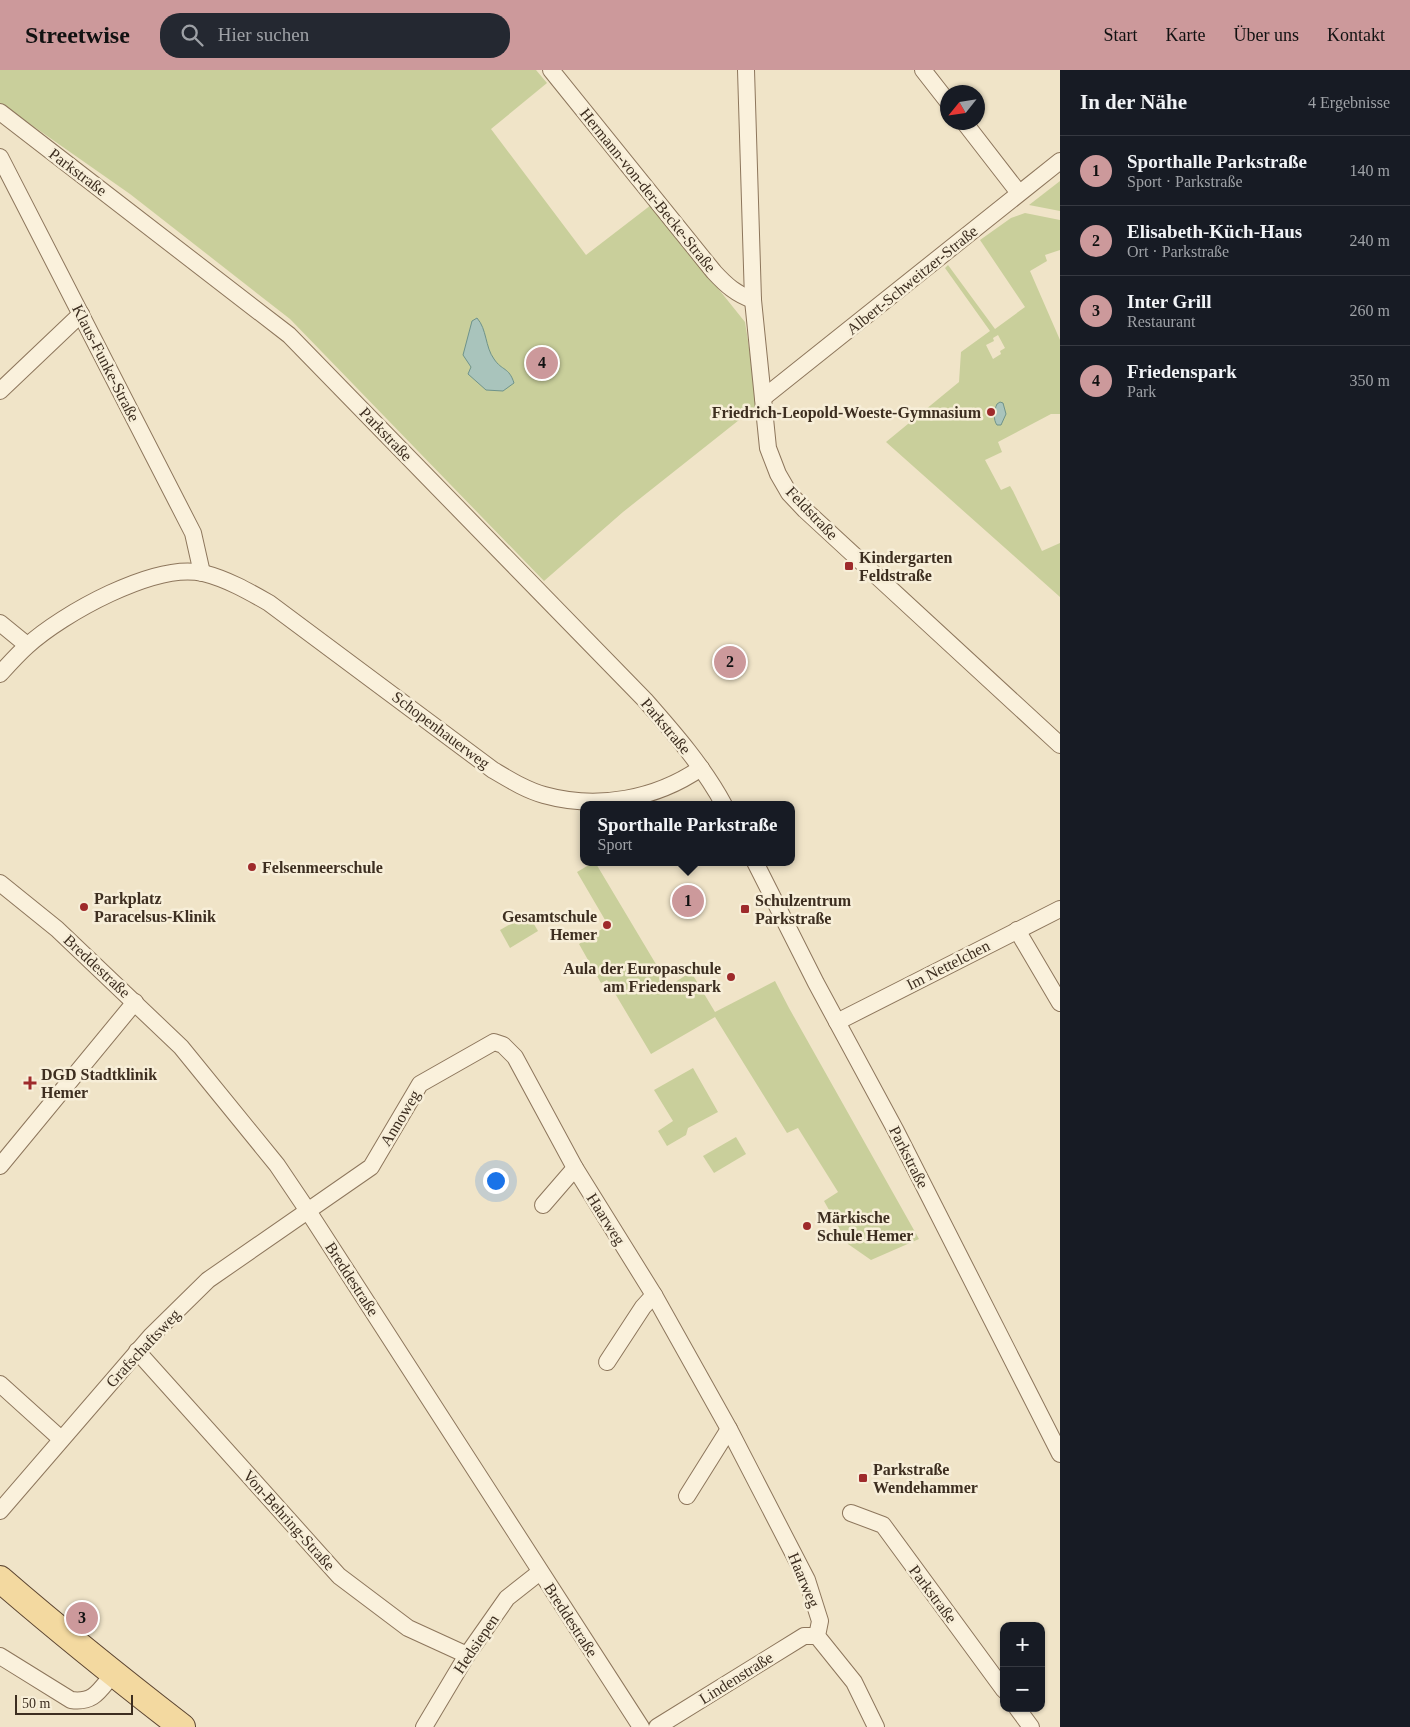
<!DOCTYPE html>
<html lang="de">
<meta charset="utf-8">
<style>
:root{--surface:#171b24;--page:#242831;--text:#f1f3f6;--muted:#9ea1a6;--line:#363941;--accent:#cc999b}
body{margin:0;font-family:"Times New Roman",serif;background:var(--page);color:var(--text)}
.controls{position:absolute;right:15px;bottom:15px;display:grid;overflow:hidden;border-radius:10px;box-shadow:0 1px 4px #0004}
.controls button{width:45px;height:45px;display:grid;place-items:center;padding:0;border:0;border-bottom:1px solid var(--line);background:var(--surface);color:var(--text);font:25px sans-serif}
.compass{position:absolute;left:940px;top:15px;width:45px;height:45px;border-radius:50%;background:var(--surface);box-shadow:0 1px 4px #0004;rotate:240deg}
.scale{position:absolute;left:15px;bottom:12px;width:118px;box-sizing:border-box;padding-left:5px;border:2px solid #3d2e20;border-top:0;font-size:14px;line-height:18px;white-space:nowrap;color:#3d2e20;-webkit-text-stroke:4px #f7eed8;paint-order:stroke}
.you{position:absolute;left:495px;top:1110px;width:18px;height:18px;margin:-12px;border:4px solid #fff;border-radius:50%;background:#1a73e8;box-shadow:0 0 0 8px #1a73e833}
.badge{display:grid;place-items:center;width:32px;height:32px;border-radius:50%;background:var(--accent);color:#111;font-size:16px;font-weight:700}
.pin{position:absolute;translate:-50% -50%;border:2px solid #fff;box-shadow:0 1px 5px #0006}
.popup{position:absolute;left:580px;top:731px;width:215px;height:65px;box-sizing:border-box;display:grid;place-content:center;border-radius:10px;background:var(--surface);filter:drop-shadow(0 1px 4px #0005);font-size:16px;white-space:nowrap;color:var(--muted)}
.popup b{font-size:19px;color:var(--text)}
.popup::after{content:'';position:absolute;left:50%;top:100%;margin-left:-10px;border:10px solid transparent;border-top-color:var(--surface)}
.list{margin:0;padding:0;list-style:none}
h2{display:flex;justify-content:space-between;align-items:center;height:65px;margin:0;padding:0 20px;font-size:21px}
h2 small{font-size:16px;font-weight:400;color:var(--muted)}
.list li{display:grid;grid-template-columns:32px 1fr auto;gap:15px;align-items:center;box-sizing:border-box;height:70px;padding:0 20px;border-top:1px solid var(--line)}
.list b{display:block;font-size:19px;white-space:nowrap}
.list p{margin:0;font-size:16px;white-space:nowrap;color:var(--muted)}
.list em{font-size:16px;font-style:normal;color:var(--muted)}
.icon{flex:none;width:28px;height:28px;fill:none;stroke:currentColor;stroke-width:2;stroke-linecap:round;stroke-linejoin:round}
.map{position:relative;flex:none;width:1060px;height:1657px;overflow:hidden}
header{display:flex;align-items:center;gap:30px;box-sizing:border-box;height:70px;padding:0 25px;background:var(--accent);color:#111}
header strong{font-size:24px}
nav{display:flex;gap:28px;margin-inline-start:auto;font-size:18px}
.search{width:350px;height:45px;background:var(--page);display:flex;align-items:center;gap:12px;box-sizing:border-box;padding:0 18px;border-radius:20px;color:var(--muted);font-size:19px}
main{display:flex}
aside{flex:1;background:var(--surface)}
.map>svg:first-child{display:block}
</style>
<header>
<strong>Streetwise</strong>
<div class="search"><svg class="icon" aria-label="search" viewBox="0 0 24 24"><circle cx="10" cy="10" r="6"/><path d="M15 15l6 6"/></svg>Hier suchen</div>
<nav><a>Start</a><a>Karte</a><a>Über uns</a><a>Kontakt</a></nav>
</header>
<main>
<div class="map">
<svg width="1060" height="1657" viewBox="0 0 1060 1657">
<rect width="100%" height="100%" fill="#f0e4c8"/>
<g fill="#c9cf9b" fill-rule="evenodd">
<polygon points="0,0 536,0 547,13 491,59 586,185 651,135 745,252 758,335 623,442 544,511 290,249 130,124 0,33"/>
<polygon points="1060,111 1060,141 1029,135"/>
<path d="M 1025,143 L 1060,150 L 1060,180 L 1045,185 L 1047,191 L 1030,201 L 1060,270 L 1060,344 L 1051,344 L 998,372 L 1002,382 L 985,390 L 1001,420 L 1010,416 L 1013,421 L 1042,481 L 1060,473 L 1060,527 L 886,372 L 959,312 L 961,282 L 990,261 L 945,198 L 948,195 L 995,259 L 1025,237 L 980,170 L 1011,148 ZM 998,265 L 1005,278 L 1000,281 L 1001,284 L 993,289 L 986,275 L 994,271 L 993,268 Z"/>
<polygon points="594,792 595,792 669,916 691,902 715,942 775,911 789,938 919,1169 871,1190 848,1174 824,1131 838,1122 798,1058 787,1063 715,947 651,984 607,910 601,913 579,874 608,855 577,802"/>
<polygon points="528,844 538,861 510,878 500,860"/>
<polygon points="693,998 718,1042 688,1058 686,1065 667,1076 658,1061 673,1051 654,1020"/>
<polygon points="736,1067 746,1084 714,1103 703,1086"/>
</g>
<g fill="#a9c4bc" stroke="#6f938a">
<path d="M 477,248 C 487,259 485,277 494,289 C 502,301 509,297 514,313 L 503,321 L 486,320 L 468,304 L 471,297 L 463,285 L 472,251 Z"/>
<path d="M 1000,332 L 1003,333 L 1006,344 L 1001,355 L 997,355 C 993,350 994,340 997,334 Z"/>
</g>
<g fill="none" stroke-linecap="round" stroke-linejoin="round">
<g stroke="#8d765c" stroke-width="18">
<g id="minor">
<path d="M 551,0 L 714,202 C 726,215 736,224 753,230"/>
<polyline points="746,0 753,230 768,378 778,404 789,423 805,440 1060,675"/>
<polyline points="923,0 948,32"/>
<path d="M 0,42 L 289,265 L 645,630 C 674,663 703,696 724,735"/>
<polyline points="964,52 1019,123"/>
<polyline points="0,87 193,463 202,503"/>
<polyline points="0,321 81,244"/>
<polyline points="763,328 1060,91"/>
<polyline points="0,553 27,575"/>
<path d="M 0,604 C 9,594 17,585 27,576 C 62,544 155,492 203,503 C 227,509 248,521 269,533 L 493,700 C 510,710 526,720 544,725 C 598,740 656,729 701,698"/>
<polyline points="755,792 816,913 896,1061 1060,1384"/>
<polyline points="0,813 57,859 181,977 277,1095 308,1141 641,1657"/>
<polyline points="1017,860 1060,933"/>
<polyline points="837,952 1060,839"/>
<polyline points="0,1096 135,932"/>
<polyline points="543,1135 575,1098"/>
<polyline points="137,1281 339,1506 408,1558 467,1585"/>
<polyline points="607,1292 643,1237 654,1225"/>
<polyline points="0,1314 61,1369"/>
<polyline points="687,1426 729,1359"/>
<polyline points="0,1441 151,1266 208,1210 371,1097 420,1014 494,972 503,975 515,987 575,1098 654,1225 729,1359 807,1510 820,1551 817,1566 854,1612 876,1657"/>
<polyline points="851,1443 883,1455 1004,1620"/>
<path d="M 0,1586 L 71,1630 C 94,1633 99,1621 113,1604"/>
<polyline points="1017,1638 1031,1657"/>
<polyline points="424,1657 467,1585 507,1528 540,1502"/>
<polyline points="657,1657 804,1566 817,1566"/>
</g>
</g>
<g stroke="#5b4430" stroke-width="28">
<path id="primary" d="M 0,1509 C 59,1560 120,1609 182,1657"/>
</g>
<use href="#minor" stroke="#faf1dc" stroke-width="16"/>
<use href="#primary" stroke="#f3d9a0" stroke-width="26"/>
</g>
<g fill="#9e2a2b" stroke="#f7eed8" stroke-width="2">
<circle cx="991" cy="342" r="5"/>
<rect x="844" y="491" width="10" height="10" rx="2.5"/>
<circle cx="252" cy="797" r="5"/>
<circle cx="84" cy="837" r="5"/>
<rect x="740" y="834" width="10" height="10" rx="2.5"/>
<circle cx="607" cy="855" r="5"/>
<circle cx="731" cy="907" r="5"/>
<path d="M27.5 1005.5h5v5h5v5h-5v5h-5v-5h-5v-5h5z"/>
<circle cx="807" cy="1156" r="5"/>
<rect x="858" y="1403" width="10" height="10" rx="2.5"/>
</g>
<g text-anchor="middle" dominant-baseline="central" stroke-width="5" stroke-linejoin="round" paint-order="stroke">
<g font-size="16" fill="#3d2e20" stroke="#f7eed8">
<text transform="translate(78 102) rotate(37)">Parkstraße</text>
<text transform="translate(648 120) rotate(51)">Hermann-von-der-Becke-Straße</text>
<text transform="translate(912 210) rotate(-39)">Albert-Schweitzer-Straße</text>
<text transform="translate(106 293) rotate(63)">Klaus-Funke-Straße</text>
<text transform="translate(386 364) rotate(46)">Parkstraße</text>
<text transform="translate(812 443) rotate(46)">Feldstraße</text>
<text transform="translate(666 656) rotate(50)">Parkstraße</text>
<text transform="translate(441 660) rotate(37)">Schopenhauerweg</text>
<text transform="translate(948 895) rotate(-27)">Im Nettelchen</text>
<text transform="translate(97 896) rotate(43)">Breddestraße</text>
<text transform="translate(400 1048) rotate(-59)">Annoweg</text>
<text transform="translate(909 1087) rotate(63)">Parkstraße</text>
<text transform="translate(606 1149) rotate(58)">Haarweg</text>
<text transform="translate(352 1209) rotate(57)">Breddestraße</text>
<text transform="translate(143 1278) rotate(-47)">Grafschaftsweg</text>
<text transform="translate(289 1450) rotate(48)">Von-Behring-Straße</text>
<text transform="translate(804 1510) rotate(67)">Haarweg</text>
<text transform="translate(933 1524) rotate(53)">Parkstraße</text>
<text transform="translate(571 1550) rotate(57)">Breddestraße</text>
<text transform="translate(476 1574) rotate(-56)">Hedsiepen</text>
<text transform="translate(736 1608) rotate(-32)">Lindenstraße</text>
</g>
<g font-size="16" font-weight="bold" fill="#3d2e20" stroke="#f7eed8" text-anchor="start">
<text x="981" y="342" text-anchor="end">Friedrich-Leopold-Woeste-Gymnasium</text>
<text x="859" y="487">Kindergarten<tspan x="859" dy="18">Feldstraße</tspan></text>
<text x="262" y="797">Felsenmeerschule</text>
<text x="94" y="828">Parkplatz<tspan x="94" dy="18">Paracelsus-Klinik</tspan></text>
<text x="755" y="830">Schulzentrum<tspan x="755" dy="18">Parkstraße</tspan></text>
<text x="597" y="846" text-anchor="end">Gesamtschule<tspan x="597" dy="18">Hemer</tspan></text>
<text x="721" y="898" text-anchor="end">Aula der Europaschule<tspan x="721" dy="18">am Friedenspark</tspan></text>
<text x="41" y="1004">DGD Stadtklinik<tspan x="41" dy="18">Hemer</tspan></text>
<text x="817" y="1147">Märkische<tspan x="817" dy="18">Schule Hemer</tspan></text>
<text x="873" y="1399">Parkstraße<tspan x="873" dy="18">Wendehammer</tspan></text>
</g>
</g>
</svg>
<div class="controls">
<button>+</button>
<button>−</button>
</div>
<svg class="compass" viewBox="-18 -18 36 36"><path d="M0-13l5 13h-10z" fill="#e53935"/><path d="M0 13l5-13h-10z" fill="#9ea1a6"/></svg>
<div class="scale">50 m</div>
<div class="you"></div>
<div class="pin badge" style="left:688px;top:831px">1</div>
<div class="popup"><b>Sporthalle Parkstraße</b>Sport</div>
<div class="pin badge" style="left:730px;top:592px">2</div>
<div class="pin badge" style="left:82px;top:1548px">3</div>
<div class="pin badge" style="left:542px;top:293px">4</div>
</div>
<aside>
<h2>In der Nähe<small>4 Ergebnisse</small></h2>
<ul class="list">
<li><span class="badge">1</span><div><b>Sporthalle Parkstraße</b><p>Sport · Parkstraße</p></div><em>140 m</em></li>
<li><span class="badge">2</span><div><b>Elisabeth-Küch-Haus</b><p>Ort · Parkstraße</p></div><em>240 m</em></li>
<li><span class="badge">3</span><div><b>Inter Grill</b><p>Restaurant</p></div><em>260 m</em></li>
<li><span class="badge">4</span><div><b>Friedenspark</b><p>Park</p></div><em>350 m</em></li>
</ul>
</aside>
</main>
